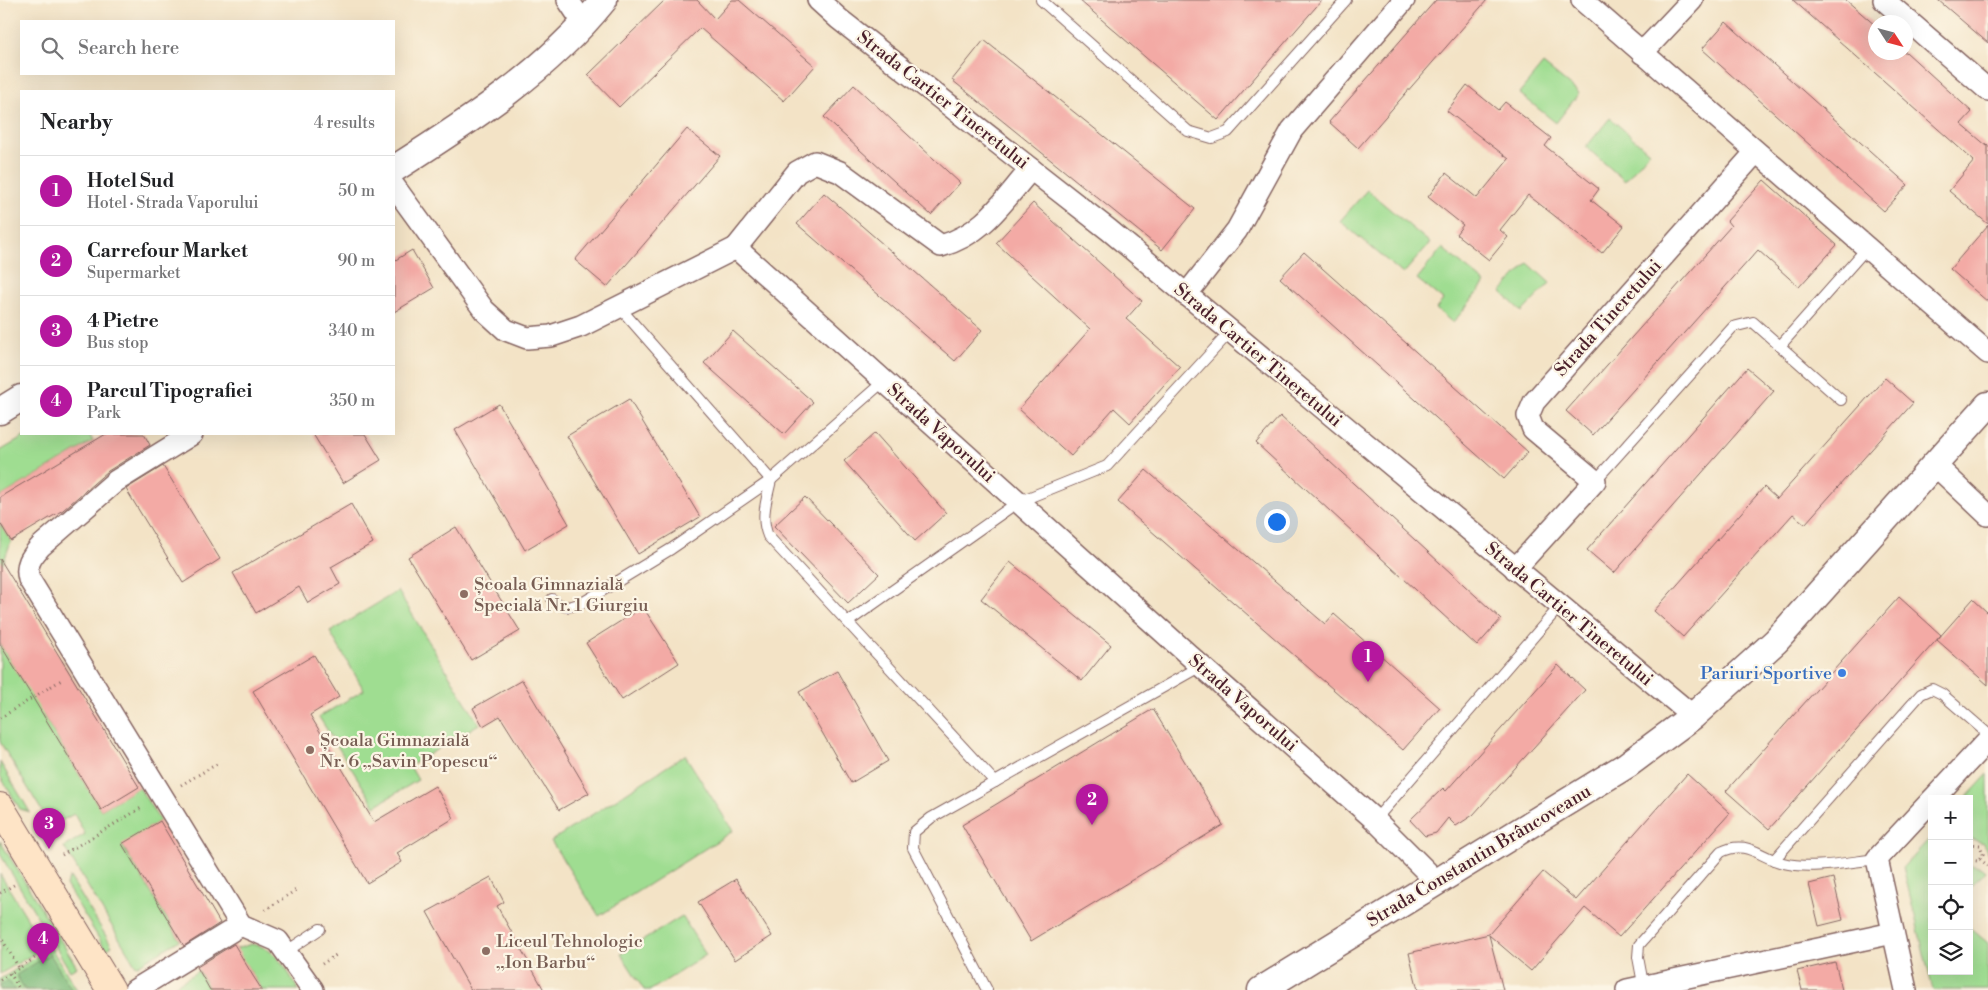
<!DOCTYPE html>
<meta charset="utf-8">
<style>
:root{--surface:#fff;--page:#f6f6f6;--text:#202124;--muted:#757577;--line:#e0e0e0;--accent:#b5179e}
body{margin:0;font-family:"Libre Bodoni",serif;background:var(--page);color:var(--text)}
.controls{position:absolute;right:15px;bottom:15px;display:grid;overflow:hidden;border-radius:0px;box-shadow:0 5px 20px #0002}
.controls button{width:45px;height:45px;display:grid;place-items:center;padding:0;border:0;border-bottom:1px solid var(--line);background:var(--surface);color:var(--text);font:25px sans-serif}
.compass{position:absolute;left:1868px;top:15px;width:45px;height:45px;border-radius:50%;background:var(--surface);box-shadow:0 5px 20px #0002;rotate:126deg}
.you{position:absolute;left:1276px;top:521px;width:18px;height:18px;margin:-12px;border:4px solid #fff;border-radius:50%;background:#1a73e8;box-shadow:0 0 0 8px #1a73e833}
.badge{display:grid;place-items:center;width:32px;height:32px;border-radius:50%;background:var(--accent);color:#fff;font-size:16px;font-weight:700}
.pin{position:absolute;translate:-50% -41px;filter:drop-shadow(0 1px 2px #0008)}
.pin::after{content:'';position:absolute;top:26px;width:18px;height:15px;background:inherit;clip-path:polygon(0 0,100% 0,50% 100%)}
.list{margin:0;padding:0;list-style:none}
h2{display:flex;justify-content:space-between;align-items:center;height:65px;margin:0;padding:0 20px;font-size:21px}
h2 small{font-size:16px;font-weight:400;color:var(--muted)}
.list li{display:grid;grid-template-columns:32px 1fr auto;gap:15px;align-items:center;box-sizing:border-box;height:70px;padding:0 20px;border-top:1px solid var(--line)}
.list b{display:block;font-size:19px;white-space:nowrap}
.list p{margin:0;font-size:16px;white-space:nowrap;color:var(--muted)}
.list em{font-size:16px;font-style:normal;color:var(--muted)}
.icon{flex:none;width:28px;height:28px;fill:none;stroke:currentColor;stroke-width:2;stroke-linecap:round;stroke-linejoin:round}
.map{position:relative;flex:none;width:1988px;height:990px;overflow:hidden}
.search{position:absolute;background:var(--surface);box-shadow:0 5px 20px #0002;left:20px;top:20px;width:375px;height:55px;display:flex;align-items:center;gap:12px;box-sizing:border-box;padding:0 18px;border-radius:0px;color:var(--muted);font-size:19px}
.panel{position:absolute;background:var(--surface);box-shadow:0 5px 20px #0002;left:20px;top:90px;width:375px;height:345px;border-radius:0px}
.map>svg:first-child{display:block}
</style>
<div class="map">
<svg width="1988" height="990" viewBox="0 0 1988 990">
<rect width="100%" height="100%" fill="#fcf5e5"/>
<filter id="ink" filterUnits="userSpaceOnUse"><feTurbulence type="fractalNoise" baseFrequency=".02" numOctaves="2"/><feDisplacementMap in="SourceGraphic" scale="10" xChannelSelector="R" yChannelSelector="G"/><feConvolveMatrix kernelMatrix="1 2 1 2 8 2 1 2 1" color-interpolation-filters="sRGB"/></filter>
<filter id="wash" filterUnits="userSpaceOnUse"><feTurbulence type="fractalNoise" baseFrequency=".0096" numOctaves="4" result="noise"/><feDisplacementMap in="SourceGraphic" scale="20" xChannelSelector="R" yChannelSelector="G"/><feGaussianBlur stdDeviation="1.12" result="paint"/><feColorMatrix in="noise" values="0 0 0 0 0 0 0 0 0 0 0 0 0 0 0 0 0 1.4 0 .05"/><feComposite in="paint" operator="in"/></filter>
<g filter="url(#wash)">
<rect width="100%" height="100%" fill="#f3e3c6"/>
<g fill="#9fdd91" stroke="#747e5e">
<polygon points="1543,64 1579,93 1556,123 1519,93"/>
<polygon points="1610,118 1649,152 1625,181 1586,147"/>
<polygon points="1367,190 1430,243 1403,274 1340,221"/>
<polygon points="1442,248 1485,283 1453,323 1436,309 1443,300 1417,279"/>
<polygon points="1528,263 1550,283 1522,312 1501,292"/>
<polygon points="29,434 89,434 93,441 0,497 0,451"/>
<polygon points="0,523 11,541 3,564 0,566"/>
<polygon points="398,591 479,724 410,766 418,780 375,806 319,717 364,690 330,632"/>
<polygon points="0,644 24,683 61,659 80,691 43,715 101,810 139,787 160,821 122,845 180,940 136,966 64,847 85,834 74,814 51,826 0,742"/>
<polygon points="685,755 733,831 599,916 551,841"/>
<polygon points="0,762 30,812 20,809 0,776"/>
<polygon points="1988,774 1988,854 1983,843 1969,838 1969,799 1965,799"/>
<polygon points="1932,836 1932,971 1969,971 1969,927 1988,943 1988,990 1933,990 1903,867"/>
<polygon points="0,841 77,967 70,971 0,854"/>
<polygon points="1969,865 1980,867 1985,871 1969,888"/>
<polygon points="0,874 45,947 0,974"/>
<polygon points="70,877 112,946 106,950 66,885"/>
<polygon points="682,916 706,955 651,990 644,990 621,954"/>
<path d="M 251,944 C 277,947 286,970 299,990 L 262,990 L 236,949 Z"/>
<polygon points="51,948 77,990 0,990 0,979"/>
<polygon points="199,971 210,990 168,990 198,971"/>
</g>
<g fill="#7fbc7b" stroke="#646e53">
<polygon points="50,954 72,990 25,990 16,975"/>
<polygon points="8,980 15,990 0,990 0,985"/>
</g>
<g id="blocks">
<g fill="#f3aaa5">
<polygon points="665,0 697,0 715,19 732,0 739,0 815,66 784,101 700,28 619,107 588,75"/>
<polygon points="1079,0 1322,0 1218,120"/>
<polygon points="1436,0 1487,0 1358,148 1329,122"/>
<polygon points="1793,0 1846,0 1876,26 1876,52 1906,52 1972,112 1961,124 1987,146 1988,145 1988,224 1949,191 1974,161"/>
<polygon points="1938,0 1988,0 1988,43"/>
<polygon points="1726,22 1908,185 1884,211 1702,49"/>
<polygon points="984,40 1195,209 1162,250 952,80"/>
<polygon points="854,85 960,183 931,215 824,117"/>
<polygon points="1467,85 1498,110 1505,102 1551,138 1545,146 1599,189 1591,200 1624,226 1602,253 1528,195 1500,230 1508,237 1489,260 1456,234 1463,225 1428,197 1446,173 1477,198 1509,159 1447,111"/>
<polygon points="687,129 720,156 607,287 575,260"/>
<polygon points="1764,180 1837,245 1799,287 1758,250 1593,435 1566,411 1731,226 1727,221"/>
<polygon points="824,193 982,330 955,361 797,224"/>
<polygon points="1033,203 1142,301 1126,319 1180,367 1130,423 1114,408 1071,456 1019,409 1090,329 996,243"/>
<polygon points="1988,225 1988,302 1950,269"/>
<polygon points="412,250 434,288 394,312 394,261"/>
<polygon points="1304,252 1528,452 1504,479 1280,278"/>
<polygon points="733,331 813,402 784,434 704,363"/>
<polygon points="1747,368 1774,391 1614,573 1587,550"/>
<polygon points="1885,378 1913,403 1805,524 1793,514 1683,637 1654,611 1764,487 1777,499"/>
<polygon points="629,399 700,517 638,554 567,436"/>
<polygon points="499,404 569,524 525,550 455,430"/>
<polygon points="1280,416 1501,619 1477,646 1256,443"/>
<polygon points="875,433 946,513 915,541 844,461"/>
<polygon points="106,434 144,434 150,445 108,471 63,510 11,541 0,523 0,497"/>
<polygon points="313,434 365,434 381,460 343,483"/>
<polygon points="163,466 220,559 183,583 126,489"/>
<polygon points="1146,470 1325,624 1334,614 1440,708 1403,750 1118,502"/>
<polygon points="805,497 879,574 848,603 774,526"/>
<polygon points="351,504 373,543 331,567 340,584 308,603 299,587 256,613 233,573"/>
<polygon points="456,527 520,631 471,660 408,557"/>
<polygon points="0,559 139,787 101,810 0,644"/>
<polygon points="1010,562 1111,645 1082,681 981,599"/>
<polygon points="1899,597 1941,635 1769,829 1726,791"/>
<polygon points="1973,599 1988,613 1988,685 1937,640"/>
<polygon points="643,607 679,663 622,700 586,643"/>
<polygon points="314,655 339,697 310,715 374,822 435,786 454,818 397,853 402,862 367,883 253,691"/>
<polygon points="1558,665 1585,690 1473,815 1456,826 1448,818 1436,833 1425,836 1410,820 1443,788 1446,791"/>
<polygon points="837,671 888,761 851,783 799,692"/>
<polygon points="522,680 589,793 559,810 500,716 483,726 473,708"/>
<polygon points="1153,709 1223,825 1031,941 962,825"/>
<polygon points="1687,774 1730,813 1619,937 1585,908 1531,971 1489,935 1503,990 1418,990 1409,953 1489,934 1543,872 1576,900"/>
<polygon points="160,821 220,923 184,946 122,844"/>
<polygon points="491,877 504,902 497,906 544,990 471,990 427,912"/>
<polygon points="1833,878 1843,920 1819,926 1809,884"/>
<polygon points="736,879 772,936 735,960 698,902"/>
<polygon points="234,944 253,976 262,990 210,990 197,967"/>
<polygon points="1835,962 1842,990 1802,990 1797,971"/>
</g>
</g>
</g>
<g filter="url(#ink)">
<use href="#blocks" fill-opacity="0" stroke="#856461" stroke-width="1"/>
<g fill="none" stroke-linecap="round" stroke-linejoin="round">
<g stroke="#856461" stroke-width="12">
<g id="service">
<polyline points="1041,0 1188,131 1212,138 1228,132 1346,0"/>
<path d="M 620,308 L 771,480 C 767,499 760,517 768,536 L 995,782"/>
<polyline points="1780,346 1841,400"/>
<polyline points="1595,481 1733,327 1753,322 1780,346 1866,249"/>
<path d="M 552,599 C 563,609 568,608 582,603 L 671,549 L 771,480 L 884,381"/>
<polyline points="848,622 1018,502 1107,466 1230,332"/>
<polyline points="1375,820 1560,606"/>
<polyline points="1774,860 1921,694 1932,689 1942,694 1988,734"/>
<polyline points="287,951 320,929"/>
<path d="M 1644,989 L 1638,957 L 1639,945 L 1721,852 C 1747,839 1759,857 1783,863 C 1813,870 1848,862 1877,859"/>
<polyline points="987,990 913,848 914,832 931,818 1201,666"/>
</g>
</g>
<g stroke="#856461" stroke-width="24">
<g id="minor">
<polyline points="568,0 584,24"/>
<polyline points="818,0 839,19 1109,230 1693,716"/>
<polyline points="1582,0 1988,353"/>
<polyline points="1884,0 1988,90"/>
<polyline points="1642,53 1692,0"/>
<path d="M 1031,169 C 1002,202 985,233 941,246 L 840,172 L 815,162 L 797,172 L 736,248 L 1201,666 L 1375,820 L 1436,881"/>
<polyline points="394,186 484,310 506,330 527,338 551,336 581,326 736,248"/>
<polyline points="1186,295 1237,230 1292,130 1404,0"/>
<path d="M 192,434 L 116,481 L 41,546 C 31,557 25,565 29,579 L 241,925 L 278,941 L 313,990"/>
<polyline points="1934,464 1988,515"/>
<polyline points="1515,569 1595,481 1533,429 1528,416 1534,402 1755,153"/>
<polyline points="1933,799 1988,740"/>
<polyline points="135,990 241,925"/>
<polyline points="1627,990 1893,933"/>
<polyline points="1906,990 1877,859 1932,800"/>
</g>
</g>
<g stroke="#856461" stroke-width="29">
<g id="tertiary">
<path d="M 394,169 C 471,120 546,72 604,0"/>
<polyline points="0,411 21,398"/>
<polyline points="1261,990 1627,765 1693,716 1776,641 1988,405"/>
</g>
</g>
<g stroke="#856461" stroke-width="30">
<polyline id="secondary" points="0,807 111,990"/>
</g>
<g stroke="#856461" stroke-width="3" stroke-dasharray="1 4" stroke-linecap="butt">
<polyline points="0,718 63,679"/>
<polyline points="181,785 217,764"/>
<polyline points="1969,844 1980,845 1983,854 1977,861 1969,860"/>
<polyline points="62,855 143,807"/>
<polyline points="1980,859 1988,866"/>
<polyline points="0,893 14,885"/>
<polyline points="265,910 296,890"/>
<polyline points="0,936 19,968"/>
<polyline points="322,964 336,955"/>
<polyline points="10,973 20,990"/>
<polyline points="0,980 51,948"/>
</g>
<use href="#service" stroke="#fff" stroke-width="10"/>
<use href="#minor" stroke="#fff" stroke-width="21"/>
<use href="#tertiary" stroke="#fff" stroke-width="26"/>
<use href="#secondary" stroke="#fee4c6" stroke-width="28"/>
</g>
</g>
<g fill="#8d6e63" stroke="#fcf5e5" stroke-width="2">
<circle cx="464" cy="594" r="5"/>
<circle cx="310" cy="750" r="5"/>
<circle cx="486" cy="951" r="5"/>
</g>
<circle fill="#3f7fe0" stroke="#fcf5e5" stroke-width="2" cx="1842" cy="673" r="5"/>
<g text-anchor="middle" dominant-baseline="central" stroke-width="4.5" stroke-linejoin="round" paint-order="stroke">
<g font-size="18" fill="#4a1f2b" stroke="#fcf5e5">
<text transform="translate(943 100) rotate(38)">Strada Cartier Tineretului</text>
<text transform="translate(1608 318) rotate(-48)">Strada Tineretului</text>
<text transform="translate(1258 355) rotate(40)">Strada Cartier Tineretului</text>
<text transform="translate(941 433) rotate(42)">Strada Vaporului</text>
<text transform="translate(1569 614) rotate(40)">Strada Cartier Tineretului</text>
<text transform="translate(1243 703) rotate(41)">Strada Vaporului</text>
<text transform="translate(1479 856) rotate(-31)">Strada Constantin Brâncoveanu</text>
</g>
<g font-size="18" fill="#785e54" stroke="#fcf5e5" text-anchor="start">
<text x="474" y="584">Școala Gimnazială<tspan x="474" dy="21">Specială Nr. 1 Giurgiu</tspan></text>
<text x="320" y="740">Școala Gimnazială<tspan x="320" dy="21">Nr. 6 „Savin Popescu“</tspan></text>
<text x="496" y="941">Liceul Tehnologic<tspan x="496" dy="21">„Ion Barbu“</tspan></text>
</g>
<g font-size="18" fill="#366cbe" stroke="#fcf5e5" text-anchor="end">
<text x="1832" y="673">Pariuri Sportive</text>
</g>
</g>
</svg>
<div class="controls">
<button>+</button>
<button>−</button>
<button><svg class="icon" aria-label="locate" viewBox="0 0 24 24"><circle cx="12" cy="12" r="6"/><path d="M12 2v4M12 18v4M2 12h4M18 12h4"/></svg></button>
<button><svg class="icon" aria-label="layers" viewBox="0 0 24 24"><path d="M12 4l9 5-9 5-9-5zM3 14l9 5 9-5"/></svg></button>
</div>
<svg class="compass" viewBox="-18 -18 36 36"><path d="M0-13l5 13h-10z" fill="#e53935"/><path d="M0 13l5-13h-10z" fill="#757577"/></svg>
<div class="you"></div>
<div class="pin badge" style="left:1368px;top:682px">1</div>
<div class="pin badge" style="left:1092px;top:825px">2</div>
<div class="pin badge" style="left:49px;top:849px">3</div>
<div class="pin badge" style="left:43px;top:964px">4</div>
<div class="search"><svg class="icon" aria-label="search" viewBox="0 0 24 24"><circle cx="10" cy="10" r="6"/><path d="M15 15l6 6"/></svg>Search here</div>
<section class="panel">
<h2>Nearby<small>4 results</small></h2>
<ul class="list">
<li><span class="badge">1</span><div><b>Hotel Sud</b><p>Hotel · Strada Vaporului</p></div><em>50 m</em></li>
<li><span class="badge">2</span><div><b>Carrefour Market</b><p>Supermarket</p></div><em>90 m</em></li>
<li><span class="badge">3</span><div><b>4 Pietre</b><p>Bus stop</p></div><em>340 m</em></li>
<li><span class="badge">4</span><div><b>Parcul Tipografiei</b><p>Park</p></div><em>350 m</em></li>
</ul>
</section>
</div>
